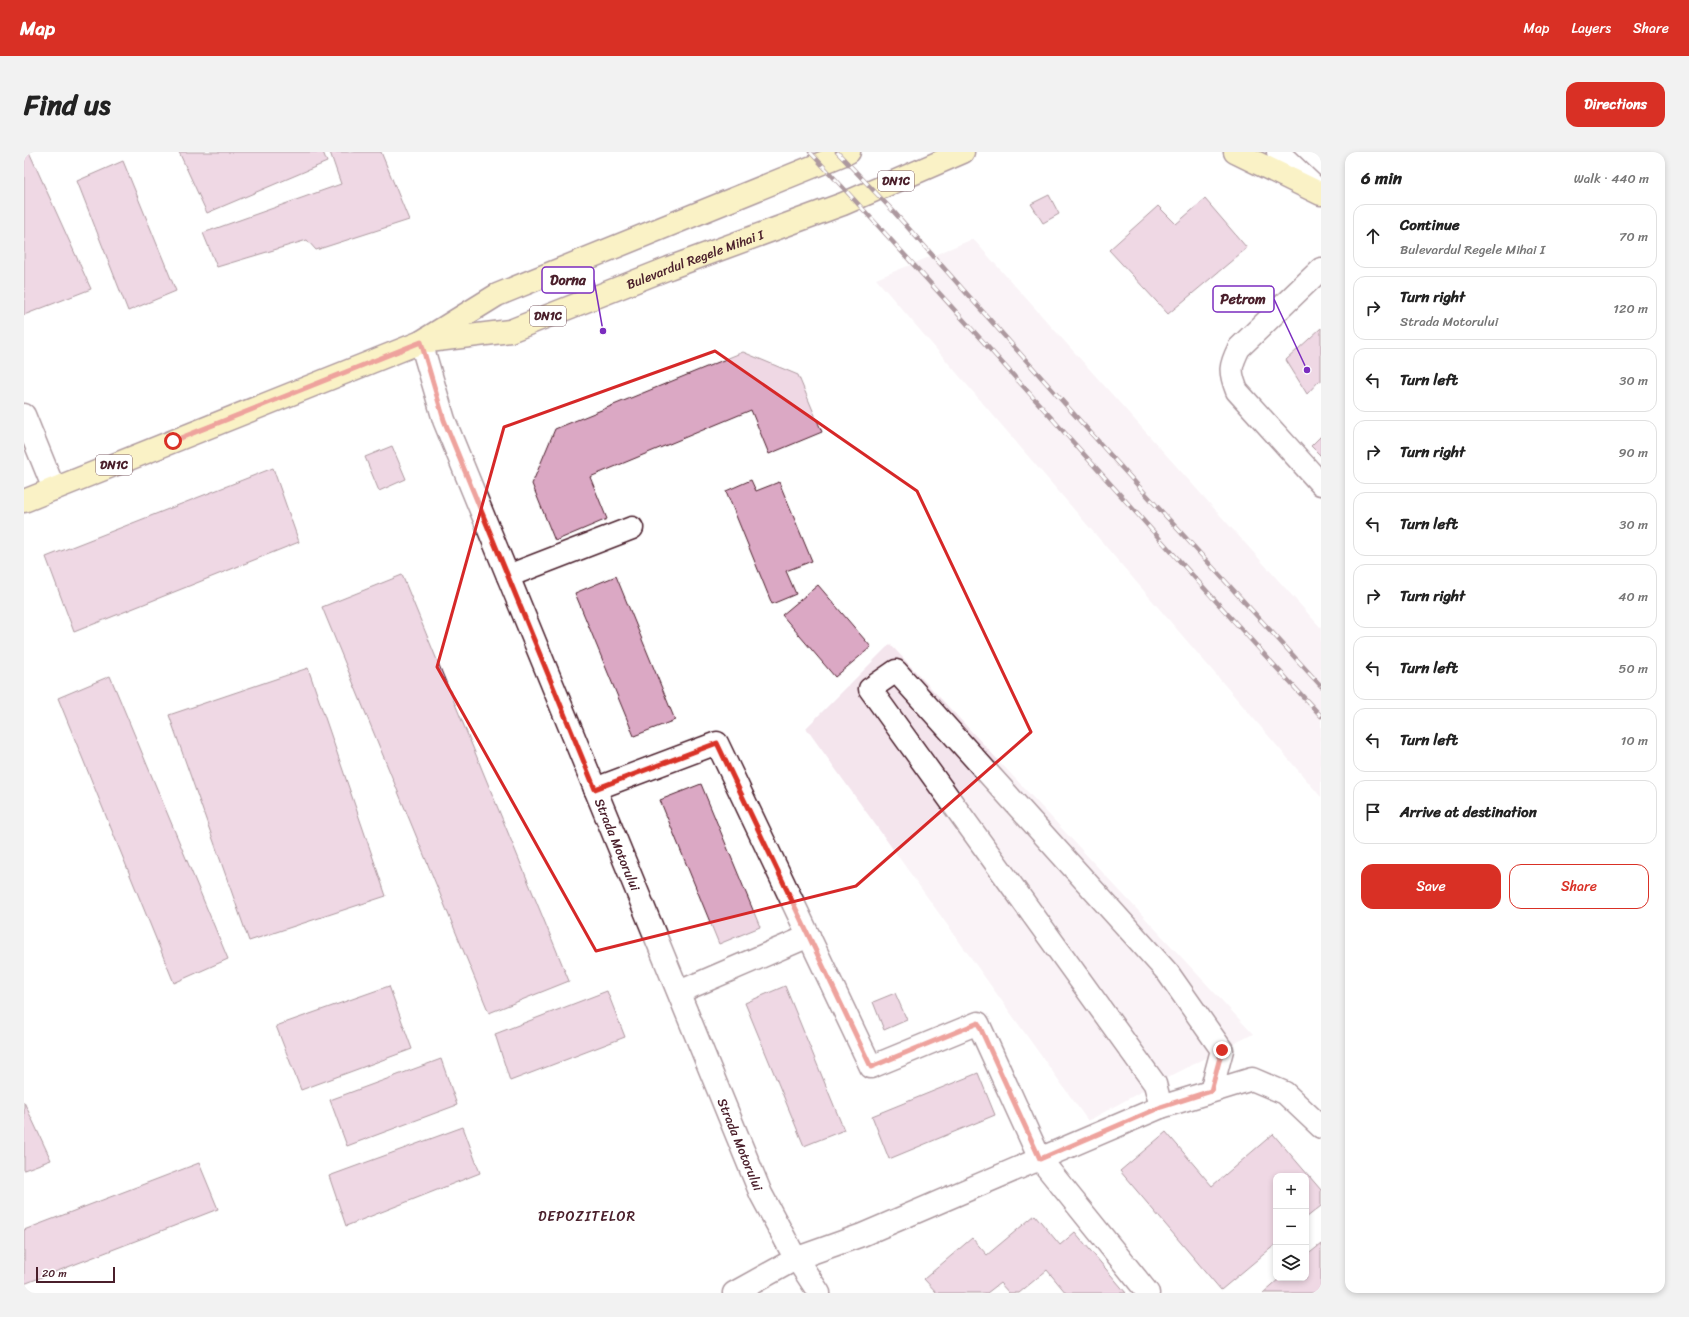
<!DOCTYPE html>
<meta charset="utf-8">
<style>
:root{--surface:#fff;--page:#f2f2f2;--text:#222;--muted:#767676;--line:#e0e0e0;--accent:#d93025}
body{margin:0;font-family:Sriracha,sans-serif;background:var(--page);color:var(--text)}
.controls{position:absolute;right:12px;bottom:12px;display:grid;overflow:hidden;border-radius:8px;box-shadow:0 2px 6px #0003}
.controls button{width:36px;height:36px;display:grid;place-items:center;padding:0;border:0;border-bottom:1px solid var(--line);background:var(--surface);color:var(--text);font:20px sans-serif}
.scale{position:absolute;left:12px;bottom:10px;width:79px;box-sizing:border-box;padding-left:4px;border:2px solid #4a1f2b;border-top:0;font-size:11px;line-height:14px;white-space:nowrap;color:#4a1f2b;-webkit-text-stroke:3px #fff;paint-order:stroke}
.stop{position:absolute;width:12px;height:12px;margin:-9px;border:3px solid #d93025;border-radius:50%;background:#fff}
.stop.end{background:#d93025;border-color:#fff;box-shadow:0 1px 4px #0008}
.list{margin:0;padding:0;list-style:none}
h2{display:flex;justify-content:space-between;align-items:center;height:52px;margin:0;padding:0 16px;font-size:17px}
h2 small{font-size:13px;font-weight:400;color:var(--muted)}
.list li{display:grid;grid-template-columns:26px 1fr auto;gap:12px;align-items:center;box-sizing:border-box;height:64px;margin:0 8px 8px;padding:0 8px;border:1px solid var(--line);border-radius:12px}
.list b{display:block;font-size:15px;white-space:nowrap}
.list p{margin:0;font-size:13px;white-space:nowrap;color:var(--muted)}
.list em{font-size:13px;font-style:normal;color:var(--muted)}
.actions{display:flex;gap:8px;padding:12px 16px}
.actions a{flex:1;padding:9px 0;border:1px solid var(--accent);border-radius:12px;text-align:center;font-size:14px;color:var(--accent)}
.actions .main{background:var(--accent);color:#fff}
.icon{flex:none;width:22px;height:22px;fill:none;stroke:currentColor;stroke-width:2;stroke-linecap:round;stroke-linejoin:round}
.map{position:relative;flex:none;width:1297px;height:1141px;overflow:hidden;border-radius:12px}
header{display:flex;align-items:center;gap:24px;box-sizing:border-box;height:56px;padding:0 20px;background:var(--accent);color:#fff}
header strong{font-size:19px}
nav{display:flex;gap:22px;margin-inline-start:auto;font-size:14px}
.intro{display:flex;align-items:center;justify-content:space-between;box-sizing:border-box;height:96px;padding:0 24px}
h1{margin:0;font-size:28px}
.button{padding:10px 18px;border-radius:12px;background:var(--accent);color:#fff;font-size:14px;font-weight:700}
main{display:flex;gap:24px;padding:0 24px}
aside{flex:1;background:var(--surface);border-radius:12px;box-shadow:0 2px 6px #0003}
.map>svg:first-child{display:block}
</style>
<header>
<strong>Map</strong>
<nav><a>Map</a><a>Layers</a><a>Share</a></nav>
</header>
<div class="intro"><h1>Find us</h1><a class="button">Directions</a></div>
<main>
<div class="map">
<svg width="1297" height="1141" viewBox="0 0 1297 1141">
<rect width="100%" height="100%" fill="#fff"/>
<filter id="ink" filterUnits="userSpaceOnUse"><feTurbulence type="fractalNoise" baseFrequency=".025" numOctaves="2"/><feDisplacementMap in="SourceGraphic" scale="8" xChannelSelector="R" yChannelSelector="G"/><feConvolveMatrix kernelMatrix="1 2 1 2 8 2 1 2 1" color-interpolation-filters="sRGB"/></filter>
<g filter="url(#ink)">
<g fill="#f4e5ed">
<polygon points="949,87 1297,476 1297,645 852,127"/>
<polygon points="866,492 1229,882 1131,932 1064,969 782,576"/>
</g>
<g fill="#dba8c4" stroke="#4a1f2b">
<polygon points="0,0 5,0 67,137 0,163"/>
<polygon points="155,0 299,0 303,10 183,61"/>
<polygon points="306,0 357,0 385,68 292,98 283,88 193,115 179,81 317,32"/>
<polygon points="99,9 152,139 104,159 53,29"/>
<polygon points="1025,43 1035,62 1019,71 1007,52"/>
<polygon points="1181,47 1223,96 1144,162 1085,98 1134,54 1152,72"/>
<polygon points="1297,176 1297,230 1295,229 1283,242 1262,208"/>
<polygon points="719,200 774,223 798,280 745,302 727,258 566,325 583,367 531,389 508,332 531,277"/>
<polygon points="1297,284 1297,304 1287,294"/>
<polygon points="368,294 382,327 355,339 341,305"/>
<polygon points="249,316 275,390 50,480 22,405"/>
<polygon points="727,328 732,339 755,330 788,409 762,419 772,442 748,452 702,339"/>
<polygon points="378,423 545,829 465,861 298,455"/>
<polygon points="592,424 651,568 610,584 551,441"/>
<polygon points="794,433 847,495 811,525 758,463"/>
<polygon points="284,516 362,744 225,789 145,563"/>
<polygon points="86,524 204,807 150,831 34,546"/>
<polygon points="677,632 736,775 695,792 636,648"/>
<polygon points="365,834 388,897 277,938 252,874"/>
<polygon points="761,834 820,978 780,994 721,851"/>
<polygon points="583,839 601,885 486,929 471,882"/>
<polygon points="871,841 883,868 860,878 849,850"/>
<polygon points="417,907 433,953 323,994 306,948"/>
<polygon points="954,921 971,963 865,1007 848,964"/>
<polygon points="0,950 27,1008 0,1018"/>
<polygon points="439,975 456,1021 322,1074 305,1024"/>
<polygon points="1142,980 1188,1034 1249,982 1297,1038 1297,1054 1282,1066 1282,1024 1252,1024 1252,1092 1197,1138 1096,1019"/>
<polygon points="175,1011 194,1057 0,1132 0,1078"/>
<polygon points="1011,1063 1036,1093 1051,1080 1102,1141 1042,1141 1023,1118 995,1141 985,1141 976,1131 963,1141 913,1141 900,1127 948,1086 963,1103"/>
<polygon points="1297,1092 1297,1141 1239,1141 1256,1126 1282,1126 1282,1104"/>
</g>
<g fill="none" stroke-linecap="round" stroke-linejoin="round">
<g stroke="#4a1f2b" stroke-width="25">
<g id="minor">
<polyline points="1254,0 1295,39"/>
<path d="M 1297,117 L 1215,196 C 1206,214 1205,219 1213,239 L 1297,332"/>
<path id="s1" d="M 397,190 L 420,268 L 737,1042 L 768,1100"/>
<polyline points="0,263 30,337"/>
<polyline points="484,424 608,376"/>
<polyline points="571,637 693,591 847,915 954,871 1016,1007 1124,1141"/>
<polyline points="655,840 785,784"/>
<polyline points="1137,955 1131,932 846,537 872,519 1144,821 1198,898 1187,939"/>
<polyline points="779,1104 838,1083 1137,955 1228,927 1261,941 1297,975"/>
<polyline points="776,1112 795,1141"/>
<polyline points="710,1141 766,1110"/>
</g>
</g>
<g stroke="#4a1f2b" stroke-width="25">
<g id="major">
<polyline points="1211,0 1297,42"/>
<path id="s2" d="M 405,189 L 486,179 L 645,116 L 819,52 L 939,0"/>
<polyline points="0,349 397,190 473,143 825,0"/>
</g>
</g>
<use href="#minor" stroke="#fff" stroke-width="22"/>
<use href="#major" stroke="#f4e382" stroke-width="22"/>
<g stroke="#4a1f2b" stroke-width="4.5">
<g id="rail">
<path d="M 786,0 C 959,185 1124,378 1297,564"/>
<polyline points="813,0 870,60 1098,316 1297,534"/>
</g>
</g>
<use href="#rail" stroke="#fff" stroke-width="3" stroke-dasharray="9" stroke-linecap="butt"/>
</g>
</g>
<g fill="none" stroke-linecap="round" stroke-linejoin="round" filter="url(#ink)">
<polyline stroke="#d93025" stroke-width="5" points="149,289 397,190 420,268 571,637 693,591 847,915 954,871 1016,1007 1137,955 1187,939 1198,898"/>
</g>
<path d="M0 0H1297V1141H0ZM 691,199 L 893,339 L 1007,580 L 832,734 L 572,799 L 413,515 L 480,275 Z" fill="#fff" fill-opacity=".55" fill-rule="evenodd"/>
<path fill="none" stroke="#d62828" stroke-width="3" stroke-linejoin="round" d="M 691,199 L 893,339 L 1007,580 L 832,734 L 572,799 L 413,515 L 480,275 Z"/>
<g text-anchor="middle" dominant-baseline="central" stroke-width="3" stroke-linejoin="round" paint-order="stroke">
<g fill="#fff" stroke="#80626b" stroke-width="1">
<rect x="854" y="19" width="36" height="20" rx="3"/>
<rect x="506" y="154" width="36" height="20" rx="3"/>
<rect x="72" y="303" width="36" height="20" rx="3"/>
</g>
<g font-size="12" font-weight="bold" fill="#4a1f2b">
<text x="872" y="29">DN1C</text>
<text x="524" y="164">DN1C</text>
<text x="90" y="313">DN1C</text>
</g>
<g font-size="13" fill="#4a1f2b" stroke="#fff">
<text stroke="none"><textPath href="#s2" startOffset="280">Bulevardul Regele Mihai I</textPath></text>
<text stroke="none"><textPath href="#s1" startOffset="540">Strada Motorului</textPath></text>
<text stroke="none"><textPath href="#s1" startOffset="864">Strada Motorului</textPath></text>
</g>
<g font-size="14" letter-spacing="1" fill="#4a1f2b" stroke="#fff">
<text x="563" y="1064">DEPOZITELOR</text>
</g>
</g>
<path fill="none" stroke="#7b2cbf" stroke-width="1.5" d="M579 179L570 128M1283 218L1250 147"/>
<g fill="#7b2cbf" stroke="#fff" stroke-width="1.5">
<circle cx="579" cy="179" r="4"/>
<circle cx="1283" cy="218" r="4"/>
</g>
<g fill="#fff" stroke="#7b2cbf" stroke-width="1.5">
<rect x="518" y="115" width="52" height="26" rx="4"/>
<rect x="1189" y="134" width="61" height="26" rx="4"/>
</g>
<g font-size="14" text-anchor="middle" font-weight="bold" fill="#4a1f2b">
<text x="544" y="133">Dorna</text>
<text x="1219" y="152">Petrom</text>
</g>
</svg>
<div class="controls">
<button>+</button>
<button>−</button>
<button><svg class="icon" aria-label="layers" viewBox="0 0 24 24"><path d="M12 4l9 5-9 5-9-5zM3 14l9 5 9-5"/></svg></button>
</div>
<div class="scale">20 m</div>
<div class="stop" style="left:149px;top:289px"></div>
<div class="stop end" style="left:1198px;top:898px"></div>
</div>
<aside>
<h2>6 min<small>Walk · 440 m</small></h2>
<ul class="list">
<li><svg class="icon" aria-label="ahead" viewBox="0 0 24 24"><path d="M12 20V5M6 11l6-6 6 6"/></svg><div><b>Continue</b><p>Bulevardul Regele Mihai I</p></div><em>70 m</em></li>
<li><svg class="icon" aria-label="right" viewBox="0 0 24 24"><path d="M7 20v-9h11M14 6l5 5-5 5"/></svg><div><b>Turn right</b><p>Strada Motorului</p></div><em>120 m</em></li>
<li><svg class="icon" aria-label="left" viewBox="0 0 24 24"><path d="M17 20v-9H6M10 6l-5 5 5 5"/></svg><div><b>Turn left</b></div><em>30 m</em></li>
<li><svg class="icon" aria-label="right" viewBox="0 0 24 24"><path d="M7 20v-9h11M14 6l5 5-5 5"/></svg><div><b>Turn right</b></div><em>90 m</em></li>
<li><svg class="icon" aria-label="left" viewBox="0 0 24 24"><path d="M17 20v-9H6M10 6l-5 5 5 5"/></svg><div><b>Turn left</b></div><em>30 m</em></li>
<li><svg class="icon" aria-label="right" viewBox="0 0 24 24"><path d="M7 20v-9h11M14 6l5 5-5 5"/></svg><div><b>Turn right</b></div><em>40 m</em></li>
<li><svg class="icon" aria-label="left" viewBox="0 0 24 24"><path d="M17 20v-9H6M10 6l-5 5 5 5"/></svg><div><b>Turn left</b></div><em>50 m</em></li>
<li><svg class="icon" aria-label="left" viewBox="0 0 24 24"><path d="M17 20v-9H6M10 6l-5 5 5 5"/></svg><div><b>Turn left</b></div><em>10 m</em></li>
<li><svg class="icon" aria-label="arrive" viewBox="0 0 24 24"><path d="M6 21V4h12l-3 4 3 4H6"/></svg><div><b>Arrive at destination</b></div></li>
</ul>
<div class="actions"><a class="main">Save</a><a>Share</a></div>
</aside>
</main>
